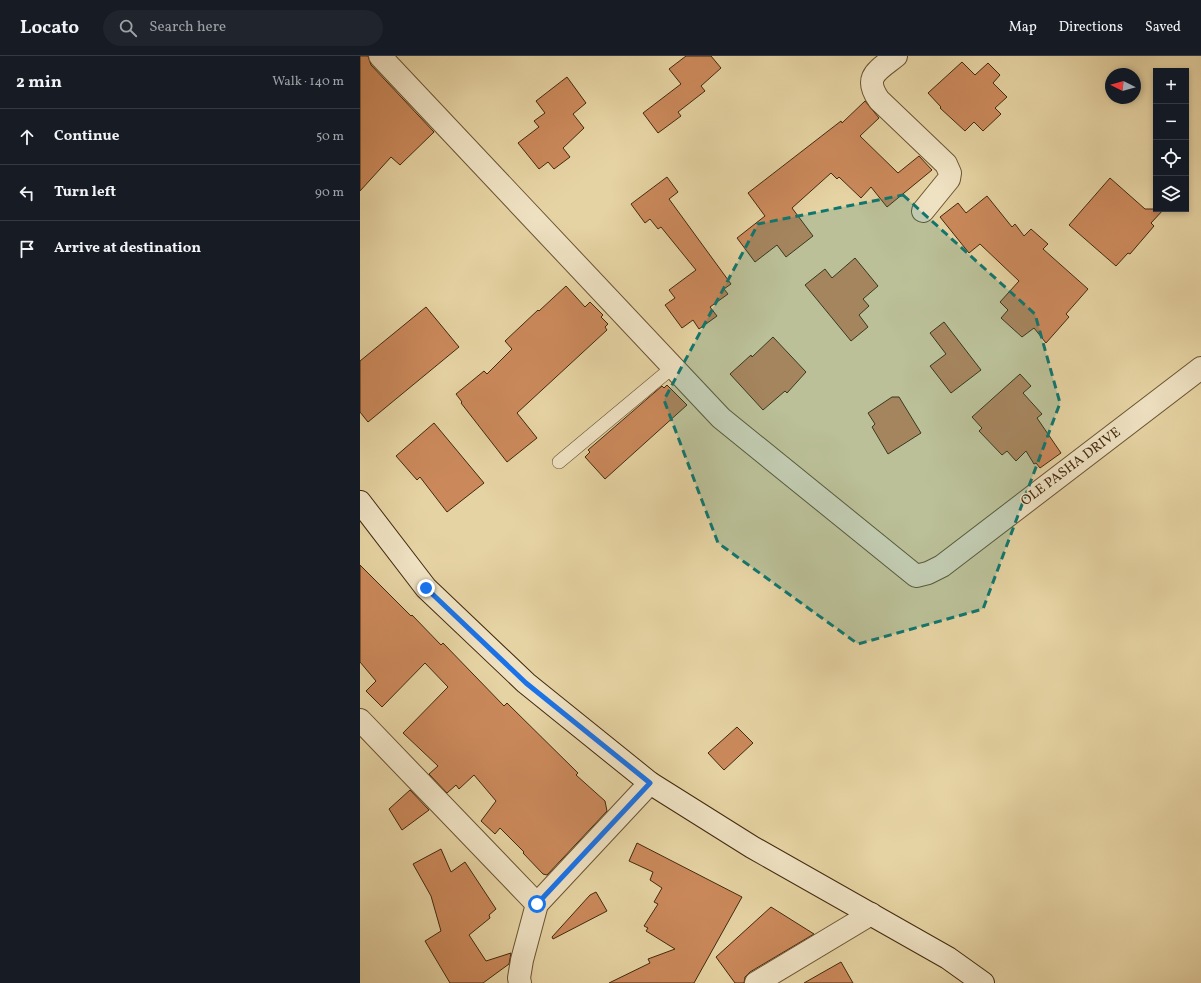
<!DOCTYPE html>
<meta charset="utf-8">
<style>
:root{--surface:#171b24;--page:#20242c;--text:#f1f3f6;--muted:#9ea1a6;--line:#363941}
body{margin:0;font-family:Vollkorn,serif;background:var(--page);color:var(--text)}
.controls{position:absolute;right:12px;top:12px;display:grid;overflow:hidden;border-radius:0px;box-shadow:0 2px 6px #0003}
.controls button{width:36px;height:36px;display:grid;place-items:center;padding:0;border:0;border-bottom:1px solid var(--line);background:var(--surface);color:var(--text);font:20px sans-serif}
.compass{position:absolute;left:745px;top:12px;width:36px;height:36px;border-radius:50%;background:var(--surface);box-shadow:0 2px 6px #0003;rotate:276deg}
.stop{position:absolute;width:12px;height:12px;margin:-9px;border:3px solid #1a73e8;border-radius:50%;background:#fff}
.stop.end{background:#1a73e8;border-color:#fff;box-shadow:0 1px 4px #0008}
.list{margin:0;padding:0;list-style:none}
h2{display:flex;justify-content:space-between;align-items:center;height:52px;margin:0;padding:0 16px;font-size:17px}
h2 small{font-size:13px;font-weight:400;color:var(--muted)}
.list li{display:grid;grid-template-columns:26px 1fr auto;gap:12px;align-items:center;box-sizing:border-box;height:56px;padding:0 16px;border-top:1px solid var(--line)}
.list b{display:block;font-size:15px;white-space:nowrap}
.list em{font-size:13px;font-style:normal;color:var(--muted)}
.icon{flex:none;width:22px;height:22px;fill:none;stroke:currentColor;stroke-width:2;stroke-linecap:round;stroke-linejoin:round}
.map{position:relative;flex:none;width:841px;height:927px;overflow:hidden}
header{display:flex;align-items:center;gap:24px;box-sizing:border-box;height:56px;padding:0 20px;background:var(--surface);border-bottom:1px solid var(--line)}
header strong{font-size:19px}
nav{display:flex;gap:22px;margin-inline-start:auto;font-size:14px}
.search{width:280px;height:36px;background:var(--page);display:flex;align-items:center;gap:10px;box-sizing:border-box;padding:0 14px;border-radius:22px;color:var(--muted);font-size:15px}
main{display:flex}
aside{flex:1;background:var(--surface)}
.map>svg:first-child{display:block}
</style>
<header>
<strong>Locato</strong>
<div class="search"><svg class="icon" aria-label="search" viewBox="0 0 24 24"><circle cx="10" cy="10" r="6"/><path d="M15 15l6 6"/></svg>Search here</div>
<nav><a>Map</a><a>Directions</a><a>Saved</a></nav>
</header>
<main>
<aside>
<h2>2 min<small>Walk · 140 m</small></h2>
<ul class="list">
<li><svg class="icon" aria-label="ahead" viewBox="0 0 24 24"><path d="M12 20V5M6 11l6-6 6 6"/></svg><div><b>Continue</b></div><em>50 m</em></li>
<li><svg class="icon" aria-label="left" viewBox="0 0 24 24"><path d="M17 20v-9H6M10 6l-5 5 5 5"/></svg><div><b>Turn left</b></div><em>90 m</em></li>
<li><svg class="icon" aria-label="arrive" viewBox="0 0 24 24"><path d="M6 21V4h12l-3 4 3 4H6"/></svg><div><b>Arrive at destination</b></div></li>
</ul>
</aside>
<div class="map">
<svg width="841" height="927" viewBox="0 0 841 927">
<rect width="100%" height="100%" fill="#e6d3a3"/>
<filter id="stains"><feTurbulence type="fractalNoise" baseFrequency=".005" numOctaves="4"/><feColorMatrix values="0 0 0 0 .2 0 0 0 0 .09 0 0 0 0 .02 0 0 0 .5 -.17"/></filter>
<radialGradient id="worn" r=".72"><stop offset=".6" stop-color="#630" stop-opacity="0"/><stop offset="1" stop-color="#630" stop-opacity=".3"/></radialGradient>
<g fill="#cb895b" stroke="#42290d">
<polygon points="0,0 8,0 11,9 74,76 40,109 31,101 0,135"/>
<polygon points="326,0 351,0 361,12 341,30 345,35 318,56 321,60 298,77 283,57 321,28 309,13"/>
<polygon points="602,6 615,19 628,7 640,19 633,27 647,41 635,52 641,58 623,75 614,66 605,75 580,52 581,51 568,37"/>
<polygon points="207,21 226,47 213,58 224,72 203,92 210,101 194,113 188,106 179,113 158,87 179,71 174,65 185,57 176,45"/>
<polygon points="505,45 519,62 500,80 538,117 559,100 572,114 527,151 511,131 501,142 479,121 477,123 471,117 432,152 453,180 426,201 417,189 395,206 377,182 405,160 388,137 481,65 482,67"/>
<polygon points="307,121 318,136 309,143 371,228 364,233 368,238 350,251 357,260 339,273 333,264 322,272 305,249 315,242 309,234 336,214 301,171 298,173 290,163 285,167 271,148"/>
<polygon points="750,122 785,153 804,153 791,167 794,170 770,198 768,197 756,210 709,169"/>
<polygon points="627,140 652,171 655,168 664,180 671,173 688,188 683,193 728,233 706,258 709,261 686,287 674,272 662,281 641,262 648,254 640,246 659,225 620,188 609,197 580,161 598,147 606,157"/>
<polygon points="495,202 518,230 503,243 509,250 499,259 508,271 491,285 445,229 465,213 472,222"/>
<polygon points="206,230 225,251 230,246 243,259 241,261 248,268 245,271 247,274 157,357 177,382 147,406 101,347 102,346 96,338 124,315 127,318 152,293 145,285 178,254 179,255"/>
<polygon points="66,251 99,291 8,366 0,356 0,305"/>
<polygon points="584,266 621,314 591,337 570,310 586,298 570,277"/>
<polygon points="413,281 446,316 427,337 425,335 403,354 370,318 391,299 392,301"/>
<polygon points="660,318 671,330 663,337 682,358 677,362 701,397 680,412 676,407 674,408 666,395 656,405 647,395 642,399 619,375 622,372 612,361"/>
<polygon points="307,329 327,349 245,423 225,401 230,396 228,394 302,330 304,332"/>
<polygon points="532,341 539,341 561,377 528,398 512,371 515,368 508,357"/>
<polygon points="74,367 124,427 87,456 60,421 57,424 36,400"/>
<polygon points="0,509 51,560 52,559 81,589 83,587 144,650 147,647 218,717 216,719 245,745 247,755 187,819 183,818 163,797 164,796 140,772 135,778 121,765 136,745 114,719 99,733 96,729 87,737 69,718 78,710 43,677 88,631 65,607 22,651 6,635 16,625 0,606"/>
<polygon points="377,671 393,687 364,714 348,697"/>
<polygon points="50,734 69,754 42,774 29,753"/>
<polygon points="277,787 382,841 334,927 249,927 290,907 288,903 315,893 286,875 288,872 284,870 298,848 294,846 302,832 290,824 293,816 269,805"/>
<polygon points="81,793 91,816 105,806 136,853 129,859 130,862 109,879 126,905 151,897 149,908 123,927 90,927 65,885 81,875 71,840 53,808"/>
<polygon points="236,836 247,855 193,883 192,881 230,839"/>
<polygon points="411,851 454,878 390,916 385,921 384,927 375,927 356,901"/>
<polygon points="481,906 493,927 444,927"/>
</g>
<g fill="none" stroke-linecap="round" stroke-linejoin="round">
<g stroke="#6b5432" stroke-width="14">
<polyline id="lane" points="199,406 313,311"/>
</g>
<g stroke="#6b5432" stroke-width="24">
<g id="street">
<polyline points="20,0 361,362 556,520 568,517 582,510 841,312"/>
<path d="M 536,0 C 519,14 502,20 519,44 L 586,108 L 590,117 L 589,123 L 563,155"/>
<polyline points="0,664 177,848"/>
<polyline points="160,927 159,922 162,904 177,848 290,727"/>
<polyline points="396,927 511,858"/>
</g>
</g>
<g stroke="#42290d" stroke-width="24">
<polyline id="secondary" points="0,446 66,532 166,627 290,727 392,791 588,902 623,927"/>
</g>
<use href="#lane" stroke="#efe2c3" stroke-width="13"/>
<use href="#street" stroke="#efe2c3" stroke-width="22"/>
<use href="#secondary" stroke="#efe2c3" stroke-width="22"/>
</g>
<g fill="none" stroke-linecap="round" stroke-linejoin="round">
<polyline stroke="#1a73e8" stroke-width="5" points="66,532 166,627 290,727 177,848"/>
</g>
<path fill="#0f766e" fill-opacity="0.2" stroke="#0f766e" stroke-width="3" stroke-dasharray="8 5" stroke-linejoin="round" d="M 543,139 L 675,258 L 700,347 L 623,553 L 498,588 L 358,487 L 304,344 L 398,168 Z"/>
<g text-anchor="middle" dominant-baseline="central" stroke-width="3" stroke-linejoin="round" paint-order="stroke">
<g font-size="14" fill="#42290d" stroke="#efe2c3">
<text transform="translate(711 411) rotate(-37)">OLE PASHA DRIVE</text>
</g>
</g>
<rect width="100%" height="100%" filter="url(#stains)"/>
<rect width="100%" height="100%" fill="url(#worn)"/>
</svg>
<div class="controls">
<button>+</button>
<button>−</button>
<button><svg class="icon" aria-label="locate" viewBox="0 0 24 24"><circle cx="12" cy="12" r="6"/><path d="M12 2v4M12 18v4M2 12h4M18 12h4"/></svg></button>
<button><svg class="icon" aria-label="layers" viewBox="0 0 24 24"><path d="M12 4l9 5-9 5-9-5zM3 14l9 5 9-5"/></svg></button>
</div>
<svg class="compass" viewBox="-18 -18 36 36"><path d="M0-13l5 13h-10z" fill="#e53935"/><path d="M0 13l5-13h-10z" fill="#9ea1a6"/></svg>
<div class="stop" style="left:177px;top:848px"></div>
<div class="stop end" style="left:66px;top:532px"></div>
</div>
</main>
